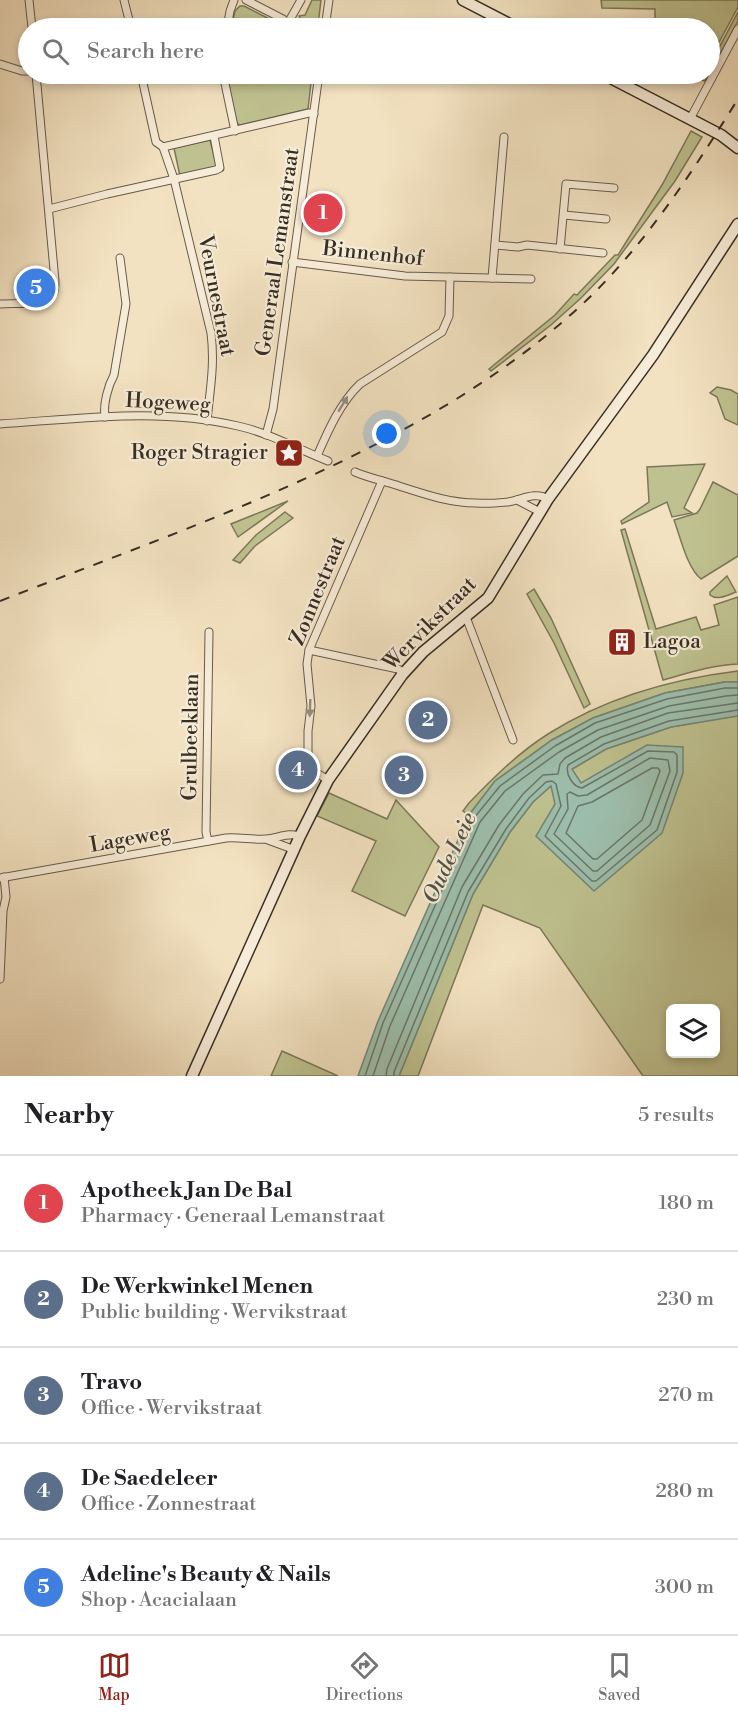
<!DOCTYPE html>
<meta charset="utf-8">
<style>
:root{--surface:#fff;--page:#f6f6f6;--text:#202124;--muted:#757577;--line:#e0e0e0;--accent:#8f2418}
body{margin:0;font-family:"Libre Bodoni",serif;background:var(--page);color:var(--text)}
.controls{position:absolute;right:18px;bottom:18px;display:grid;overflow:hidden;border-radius:9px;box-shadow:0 3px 9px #0003}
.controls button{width:54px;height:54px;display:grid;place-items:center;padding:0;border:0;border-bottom:2px solid var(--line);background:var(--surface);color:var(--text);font:30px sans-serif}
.you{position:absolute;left:387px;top:434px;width:21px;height:21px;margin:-15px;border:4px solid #fff;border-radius:50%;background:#1a73e8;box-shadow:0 0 0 9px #1a73e833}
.badge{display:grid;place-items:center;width:39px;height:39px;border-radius:50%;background:var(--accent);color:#fff;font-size:20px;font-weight:700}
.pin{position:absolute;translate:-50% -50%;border:3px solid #fff;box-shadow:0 2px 6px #0006}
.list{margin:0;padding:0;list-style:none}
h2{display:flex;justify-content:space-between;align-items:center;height:78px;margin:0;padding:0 24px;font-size:26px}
h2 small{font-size:20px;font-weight:400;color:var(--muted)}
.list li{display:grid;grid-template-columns:39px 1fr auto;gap:18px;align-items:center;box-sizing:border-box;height:96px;padding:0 24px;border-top:2px solid var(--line)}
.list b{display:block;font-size:22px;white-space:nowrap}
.list p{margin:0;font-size:20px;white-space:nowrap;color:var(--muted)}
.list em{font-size:20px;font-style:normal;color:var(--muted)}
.icon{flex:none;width:33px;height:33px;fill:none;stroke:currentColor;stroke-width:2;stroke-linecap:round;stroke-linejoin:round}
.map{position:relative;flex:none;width:738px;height:1076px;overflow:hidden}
.search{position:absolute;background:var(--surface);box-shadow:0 3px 9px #0003;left:18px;right:18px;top:18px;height:66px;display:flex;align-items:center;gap:15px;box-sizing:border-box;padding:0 21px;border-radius:33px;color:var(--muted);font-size:22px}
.sheet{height:558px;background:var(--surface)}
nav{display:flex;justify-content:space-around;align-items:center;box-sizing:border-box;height:84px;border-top:2px solid var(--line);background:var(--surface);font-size:16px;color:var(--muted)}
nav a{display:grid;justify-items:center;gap:3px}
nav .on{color:var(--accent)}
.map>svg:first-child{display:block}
</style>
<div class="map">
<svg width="738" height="1076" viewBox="0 0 738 1076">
<rect width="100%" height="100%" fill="#f3e2c1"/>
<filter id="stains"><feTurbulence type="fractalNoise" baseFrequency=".00333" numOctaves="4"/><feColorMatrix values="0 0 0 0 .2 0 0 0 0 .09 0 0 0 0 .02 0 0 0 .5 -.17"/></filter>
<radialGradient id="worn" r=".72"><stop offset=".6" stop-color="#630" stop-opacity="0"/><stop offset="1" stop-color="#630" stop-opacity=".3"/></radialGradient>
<g fill="#bfc290" stroke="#7b785a" stroke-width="1.5" fill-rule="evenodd">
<polygon points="312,0 321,0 318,25 307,25 302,23 299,16 305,15"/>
<polygon points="601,0 738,0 738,7 710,59 710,28 655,28 655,9 602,8"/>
<polygon points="240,6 244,6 287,28 231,28 235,11"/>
<polygon points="738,12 738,21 705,81 702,80 705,74 710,74 710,65"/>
<polygon points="227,74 312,74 308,109 240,125 237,123 227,84"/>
<polygon points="691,131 702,137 675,181 614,264 581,298 551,325 491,371 489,369 555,315 574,294 577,295 615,255 618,255 662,185"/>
<polygon points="210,140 217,168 180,176 174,148"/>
<polygon points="717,387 731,390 738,394 738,425 725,419 717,397 710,393"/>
<polygon points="705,464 684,508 692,513 672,517 667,502 622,524 621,521 649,502 647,467"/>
<path d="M 713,482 L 738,495 L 738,556 L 701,579 C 687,568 680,536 674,520 L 697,513 L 700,509 Z"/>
<polygon points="288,501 238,537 231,524"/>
<polygon points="285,512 293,518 255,546 240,563 233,560 256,535"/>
<path d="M 625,529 L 656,629 L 696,617 L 701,630 L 719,625 L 714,605 L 738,597 L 738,664 C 712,665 688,673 663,680 L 621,530 Z"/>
<path d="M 727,576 L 736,592 C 728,595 717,601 710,595 L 710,592 Z"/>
<polygon points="534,589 551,618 590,704 584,708 554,643 527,594"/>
<path d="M 738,671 L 738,682 L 724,682 L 665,693 L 593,718 L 552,740 L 495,781 L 469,815 L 463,811 L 469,803 C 493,778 518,753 548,734 C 605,698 672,679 738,671 Z"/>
<path d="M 733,716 L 738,716 L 738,1076 L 643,1076 L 540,928 L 483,905 L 418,1076 L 399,1076 L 473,894 L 510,832 L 533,802 L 564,774 L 606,749 L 671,727 ZM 670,1008 L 716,1008 L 716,1054 L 670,1054 Z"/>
<polygon points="329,793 387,819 396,800 439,847 405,916 352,891 376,841 317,816"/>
<polygon points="282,1051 338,1076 271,1076"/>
</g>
<polygon fill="#9dbfad" stroke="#748576" stroke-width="1.5" points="725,682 738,682 738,716 671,727 606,749 572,769 581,783 647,745 683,747 683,773 662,833 594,891 536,836 555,804 551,786 533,802 510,832 473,894 399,1076 358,1076 378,1021 469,815 495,781 552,740 593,718 665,693"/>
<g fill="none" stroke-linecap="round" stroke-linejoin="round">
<g stroke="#6a7668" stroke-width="1.5">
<polygon points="650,758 668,760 670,771 650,825 597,871 593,871 554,834 568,809 567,794 570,792 578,796 587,795"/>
<polygon points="652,768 658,768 660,771 642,820 597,859 593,859 566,833 578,806 592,802"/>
<polyline points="365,1076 383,1023 474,818 500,786 555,746 595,723 667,699 725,688 738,688"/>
<polyline points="373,1076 390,1026 480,822 505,791 559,752 598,730 669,706 726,696 738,695"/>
<polyline points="386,1076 387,1069 462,887 499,825 523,794 543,775 558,774 560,764 565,758 601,737 668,713 738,703"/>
<path d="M 394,1076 L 394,1072 L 468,892 L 506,829 L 529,798 L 546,782 L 552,781 L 556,784 L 561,806 L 545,836 L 592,881 L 596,881 L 657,830 L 677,772 L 677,755 L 674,752 L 648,751 L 582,788 C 573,787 565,774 568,765 L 604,744 L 669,721 L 738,710"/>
</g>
<g stroke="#665b4b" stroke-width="9">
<g id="street">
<polyline points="29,0 32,28"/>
<polyline points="124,0 131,28"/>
<polyline points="246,0 283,19 293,28"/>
<polyline points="288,23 301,0"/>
<polyline points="227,28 230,11 234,0"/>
<polyline points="325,28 329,0"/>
<polyline points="0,64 22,71 28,71"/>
<polyline points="141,74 156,142 163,147"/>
<polyline points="223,74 235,131"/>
<polyline points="690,119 738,29"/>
<path d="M 163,147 L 174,179 L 211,333 C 215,365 210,389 207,421"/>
<polyline points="163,147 309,113 314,114"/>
<polyline points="49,209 107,194 216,170 220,168 214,136"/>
<polyline points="564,215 606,219"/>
<polyline points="495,245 518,247 527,245 603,253"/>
<polyline points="560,249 566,184 614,188"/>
<polyline points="292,262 405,276 531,279"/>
<polyline points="492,278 504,137"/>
<path d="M 0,304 C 12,303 39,305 49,299 C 55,294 55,288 55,281 L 36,74"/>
<path d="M 105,417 C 103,404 108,386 114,375 L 126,304 L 120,258"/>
<path d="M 0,424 C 78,419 160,407 238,426 C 269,433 298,449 328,461"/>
<polyline points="266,435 273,409 319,74"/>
<path d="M 317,456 C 328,431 340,403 360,384 L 442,332 L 449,316 L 450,277"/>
<path d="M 355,472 C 369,478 384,481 399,486 C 424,494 449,503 476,503 C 487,504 497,503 508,502 C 521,500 536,491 548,499"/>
<polyline points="517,500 540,512"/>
<polyline points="466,617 513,740"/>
<polyline points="309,650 398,669 404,673"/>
<polyline points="328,780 312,770 308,765 308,731 311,706 307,664 309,650 382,481"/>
<polyline points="268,840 295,850"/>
<polyline points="208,841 206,832 209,632"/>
<path d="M 0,878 L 226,838 C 239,837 253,840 266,839 C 278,838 289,832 300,836"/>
<polyline points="0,979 3,911 6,897 4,877"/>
</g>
</g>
<g stroke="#372e24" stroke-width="13">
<g id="secondary">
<polyline points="463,0 517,28"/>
<polyline points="603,74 721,135 738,148"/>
<polyline points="192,1076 300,836 328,780 402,675 423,652 488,598 548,499 653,355 738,224"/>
</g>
</g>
<use href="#street" stroke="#f7ecd7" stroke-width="7"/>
<use href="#secondary" stroke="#f7ecd7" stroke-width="10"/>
<path stroke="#372e24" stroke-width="2" stroke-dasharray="10 10" stroke-linecap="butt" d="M 0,601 C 156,540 315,486 458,398 C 506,368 552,334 593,294 C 652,235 694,169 738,99"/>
</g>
<defs><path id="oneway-solid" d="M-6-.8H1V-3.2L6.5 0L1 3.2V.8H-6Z" transform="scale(1.5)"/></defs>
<g fill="#978d7e">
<use href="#oneway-solid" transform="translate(343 404) rotate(-59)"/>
<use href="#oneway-solid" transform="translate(310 708) rotate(92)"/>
</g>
<defs>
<g id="sight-square" transform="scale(1.5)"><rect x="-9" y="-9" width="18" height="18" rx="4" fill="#8f2418" stroke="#f7ecd7"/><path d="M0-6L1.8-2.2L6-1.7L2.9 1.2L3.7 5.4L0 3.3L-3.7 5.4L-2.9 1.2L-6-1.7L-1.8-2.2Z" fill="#fff"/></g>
<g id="building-square" transform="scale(1.5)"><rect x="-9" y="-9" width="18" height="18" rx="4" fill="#8f2418" stroke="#f7ecd7"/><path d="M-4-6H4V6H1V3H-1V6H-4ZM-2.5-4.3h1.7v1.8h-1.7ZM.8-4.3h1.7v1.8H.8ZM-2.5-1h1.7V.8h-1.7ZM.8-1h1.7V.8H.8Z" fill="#fff"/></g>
</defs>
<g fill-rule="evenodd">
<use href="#sight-square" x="289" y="453"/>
<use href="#building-square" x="622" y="642"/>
</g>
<g text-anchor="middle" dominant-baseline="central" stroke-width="4.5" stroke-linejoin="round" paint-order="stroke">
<g font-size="21" fill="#372e24" stroke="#f7ecd7">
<text transform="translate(278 252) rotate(-82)">Generaal Lemanstraat</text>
<text transform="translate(373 254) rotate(6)">Binnenhof</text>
<text transform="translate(216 296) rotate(79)">Veurnestraat</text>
<text transform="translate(168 403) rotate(3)">Hogeweg</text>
<text transform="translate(318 591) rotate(-68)">Zonnestraat</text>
<text transform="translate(430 624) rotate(-45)">Wervikstraat</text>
<text transform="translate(191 737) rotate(-89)">Grulbeeklaan</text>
<text transform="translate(130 839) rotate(-10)">Lageweg</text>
</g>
<g font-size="21" fill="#372e24" stroke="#f7ecd7" text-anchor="end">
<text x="268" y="453">Roger Stragier</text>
<text x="643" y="642" text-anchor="start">Lagoa</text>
</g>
<g font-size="22" font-style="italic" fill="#505246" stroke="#f7ecd7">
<text transform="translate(450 858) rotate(-65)">Oude Leie</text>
</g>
</g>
<rect width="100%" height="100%" filter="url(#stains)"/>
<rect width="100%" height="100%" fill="url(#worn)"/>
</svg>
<div class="controls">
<button><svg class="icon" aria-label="layers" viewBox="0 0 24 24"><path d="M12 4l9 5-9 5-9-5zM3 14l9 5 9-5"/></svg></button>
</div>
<div class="you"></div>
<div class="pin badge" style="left:323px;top:213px;background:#e0444e">1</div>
<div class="pin badge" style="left:428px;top:720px;background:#5c6f8a">2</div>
<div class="pin badge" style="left:404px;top:775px;background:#5c6f8a">3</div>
<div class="pin badge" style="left:298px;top:770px;background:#5c6f8a">4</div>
<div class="pin badge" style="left:36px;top:288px;background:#3f7fe0">5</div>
<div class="search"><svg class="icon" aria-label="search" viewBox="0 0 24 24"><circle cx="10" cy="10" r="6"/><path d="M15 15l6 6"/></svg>Search here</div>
</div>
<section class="sheet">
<h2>Nearby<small>5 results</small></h2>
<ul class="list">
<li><span class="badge" style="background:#e0444e">1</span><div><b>Apotheek Jan De Bal</b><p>Pharmacy · Generaal Lemanstraat</p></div><em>180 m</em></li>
<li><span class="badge" style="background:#5c6f8a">2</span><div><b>De Werkwinkel Menen</b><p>Public building · Wervikstraat</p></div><em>230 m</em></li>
<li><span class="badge" style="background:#5c6f8a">3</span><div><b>Travo</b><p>Office · Wervikstraat</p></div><em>270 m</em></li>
<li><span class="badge" style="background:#5c6f8a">4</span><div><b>De Saedeleer</b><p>Office · Zonnestraat</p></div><em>280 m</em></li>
<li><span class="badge" style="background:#3f7fe0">5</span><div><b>Adeline's Beauty &amp; Nails</b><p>Shop · Acacialaan</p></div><em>300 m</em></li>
</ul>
</section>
<nav>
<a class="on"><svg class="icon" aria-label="map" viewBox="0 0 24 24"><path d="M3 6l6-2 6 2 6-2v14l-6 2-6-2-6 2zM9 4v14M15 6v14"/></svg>Map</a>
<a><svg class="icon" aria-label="directions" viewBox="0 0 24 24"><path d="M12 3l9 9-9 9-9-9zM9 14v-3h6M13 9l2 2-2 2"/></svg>Directions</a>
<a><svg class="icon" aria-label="saved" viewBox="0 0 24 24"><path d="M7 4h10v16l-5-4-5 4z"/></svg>Saved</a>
</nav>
